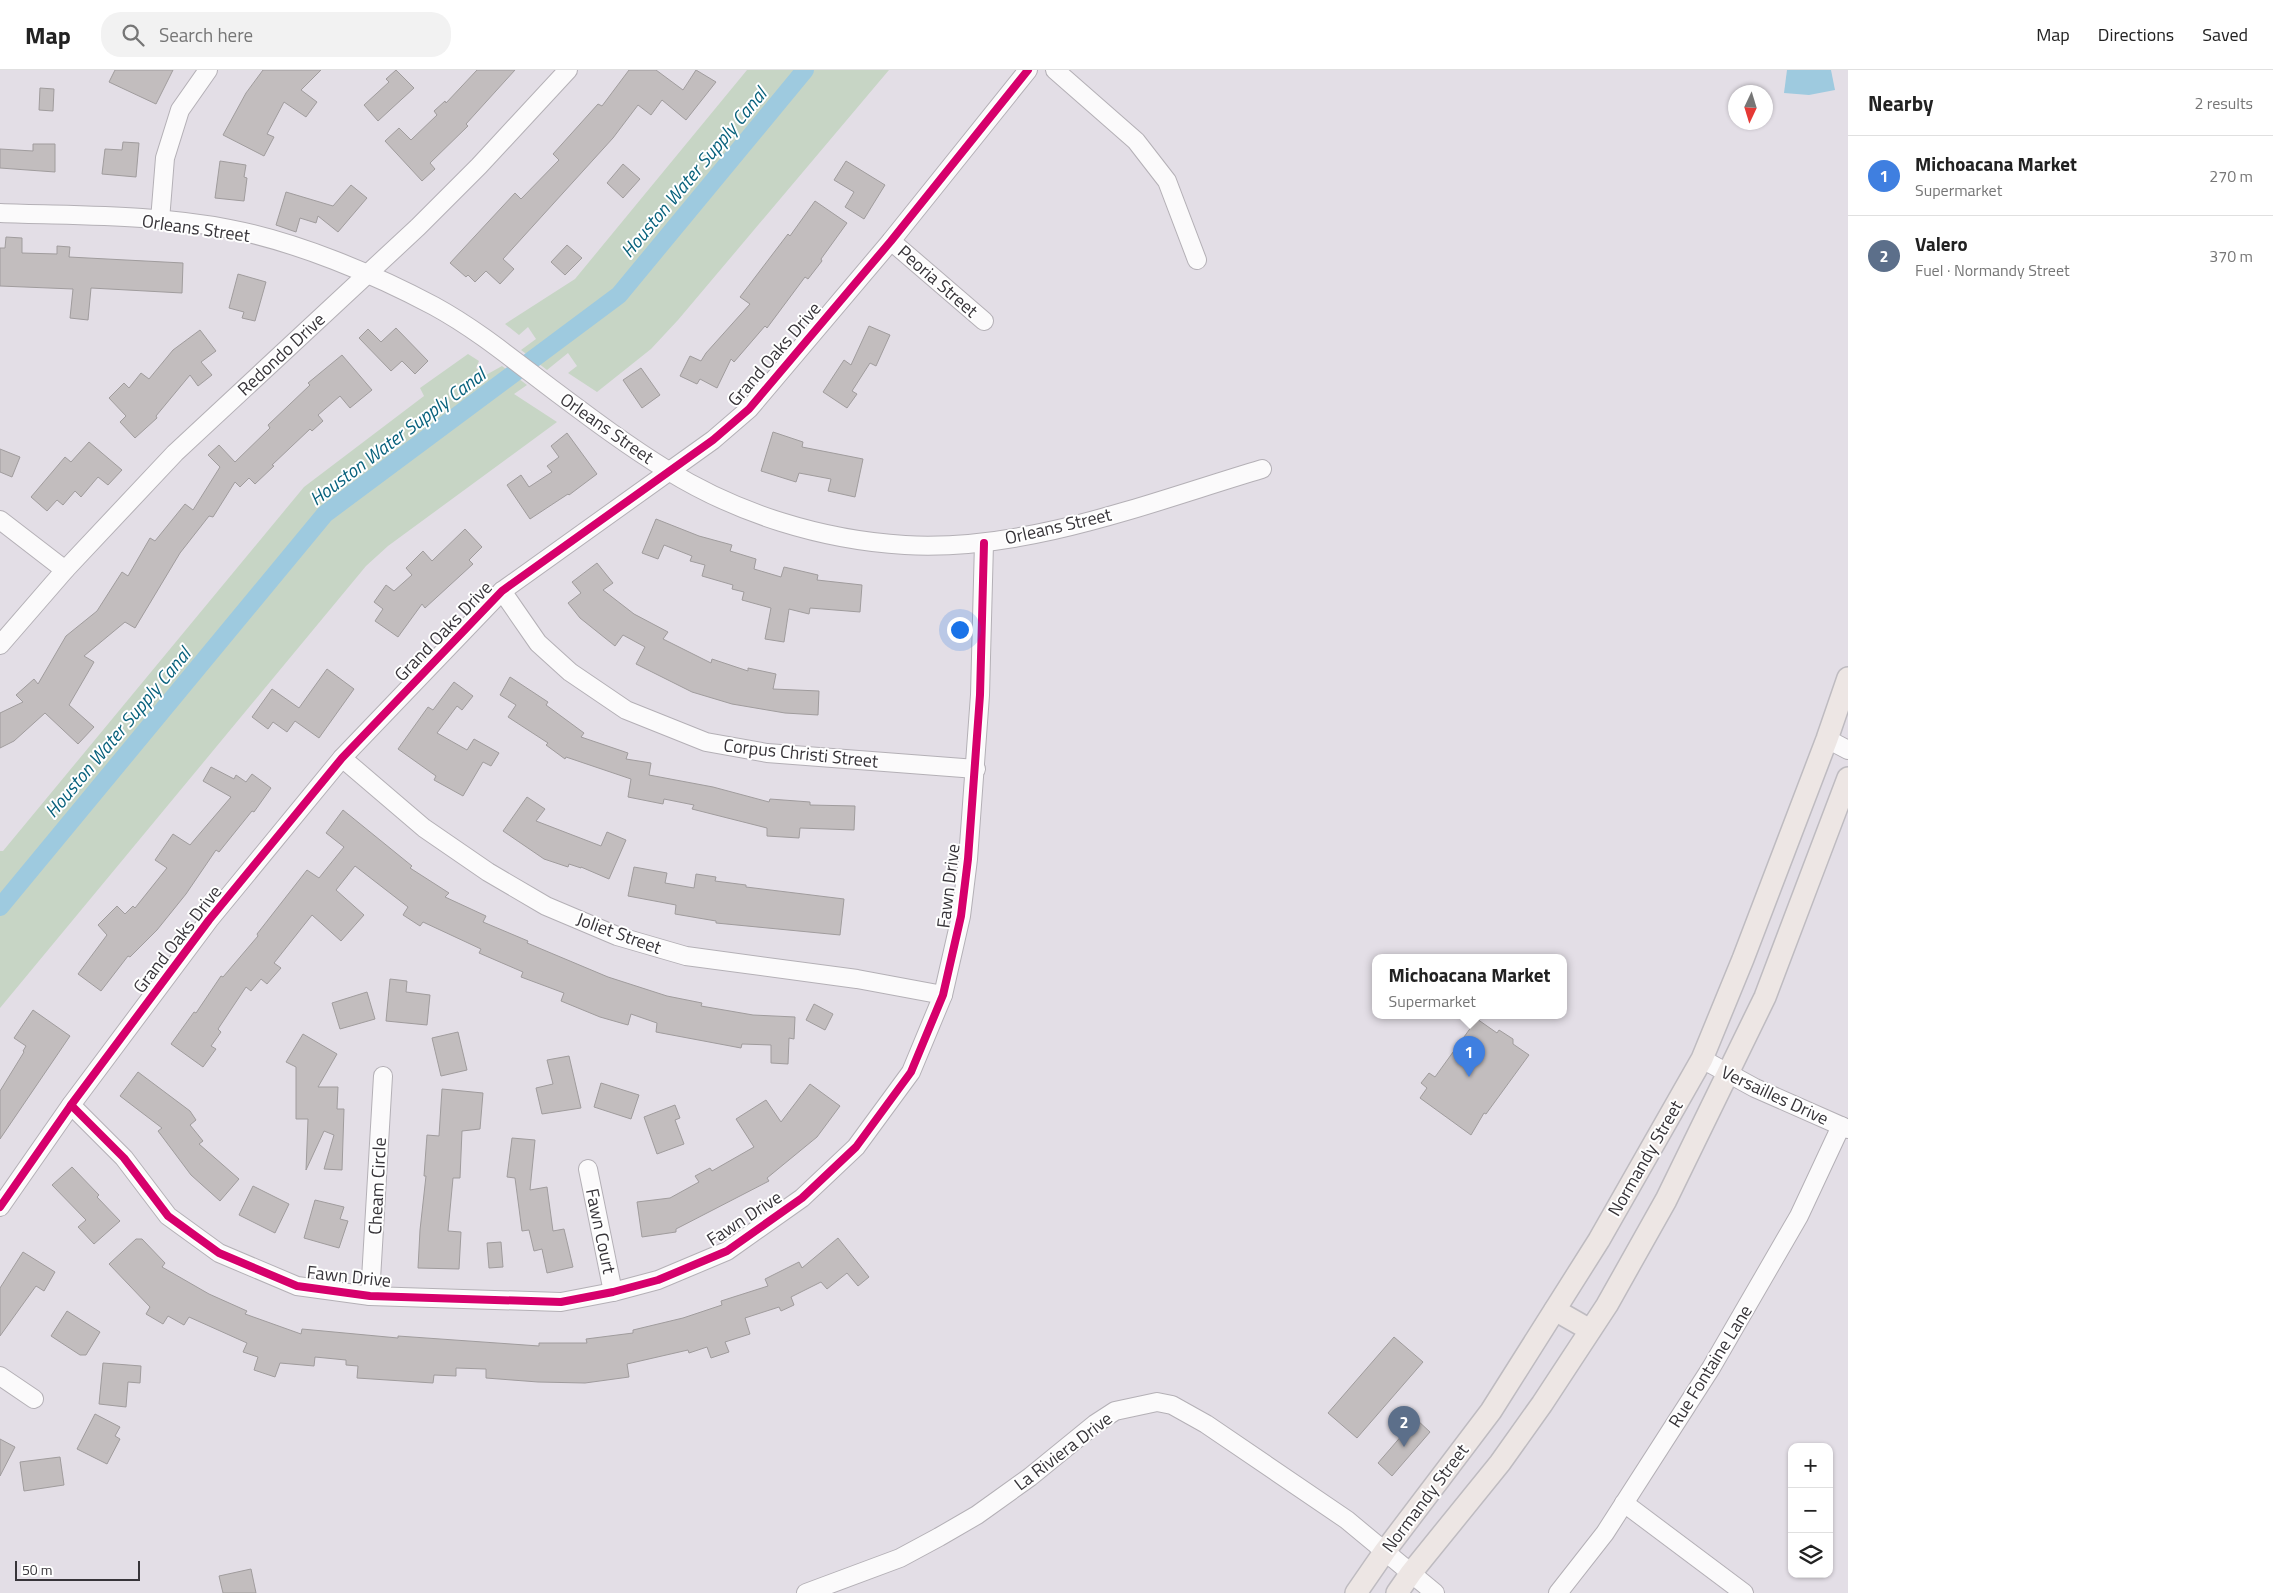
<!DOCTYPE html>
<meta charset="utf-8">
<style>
:root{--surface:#fff;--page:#f2f2f2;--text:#222;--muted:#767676;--line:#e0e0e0;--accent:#2563eb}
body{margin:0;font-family:"Titillium Web",sans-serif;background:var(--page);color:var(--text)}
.controls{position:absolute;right:15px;bottom:15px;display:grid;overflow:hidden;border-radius:10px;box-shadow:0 1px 4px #0004}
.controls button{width:45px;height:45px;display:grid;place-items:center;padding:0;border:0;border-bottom:1px solid var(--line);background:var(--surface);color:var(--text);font:25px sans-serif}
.compass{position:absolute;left:1728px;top:15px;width:45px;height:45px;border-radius:50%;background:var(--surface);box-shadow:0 1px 4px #0004;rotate:184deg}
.scale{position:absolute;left:15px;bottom:12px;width:125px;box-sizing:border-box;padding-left:5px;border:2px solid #373439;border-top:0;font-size:14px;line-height:18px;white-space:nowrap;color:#373439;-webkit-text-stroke:4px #fff;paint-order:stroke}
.you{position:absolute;left:959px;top:559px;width:18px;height:18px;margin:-12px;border:4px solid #fff;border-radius:50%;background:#1a73e8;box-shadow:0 0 0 8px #1a73e833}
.badge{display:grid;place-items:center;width:32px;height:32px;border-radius:50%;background:var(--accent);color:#fff;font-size:16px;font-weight:700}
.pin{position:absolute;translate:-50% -41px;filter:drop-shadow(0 1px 2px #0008)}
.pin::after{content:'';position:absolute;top:26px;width:18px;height:15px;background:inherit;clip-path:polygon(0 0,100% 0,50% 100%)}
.popup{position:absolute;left:1372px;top:884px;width:195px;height:65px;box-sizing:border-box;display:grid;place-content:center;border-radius:10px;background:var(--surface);filter:drop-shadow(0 1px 4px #0005);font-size:16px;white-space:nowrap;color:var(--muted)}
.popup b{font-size:19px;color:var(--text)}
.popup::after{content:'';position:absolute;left:50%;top:100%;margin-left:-10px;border:10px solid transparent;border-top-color:var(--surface)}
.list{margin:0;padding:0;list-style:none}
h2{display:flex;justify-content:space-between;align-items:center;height:65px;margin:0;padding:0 20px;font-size:21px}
h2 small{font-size:16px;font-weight:400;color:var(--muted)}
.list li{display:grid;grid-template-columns:32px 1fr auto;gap:15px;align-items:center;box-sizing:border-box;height:80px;padding:0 20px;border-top:1px solid var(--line)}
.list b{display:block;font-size:19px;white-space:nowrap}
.list p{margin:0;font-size:16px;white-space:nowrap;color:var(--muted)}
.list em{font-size:16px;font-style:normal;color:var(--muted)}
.icon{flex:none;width:28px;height:28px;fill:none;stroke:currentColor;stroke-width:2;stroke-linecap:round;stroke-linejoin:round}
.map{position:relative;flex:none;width:1848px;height:1523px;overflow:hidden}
header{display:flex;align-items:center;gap:30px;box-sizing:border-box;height:70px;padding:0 25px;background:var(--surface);border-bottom:1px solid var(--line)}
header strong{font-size:24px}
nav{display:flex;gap:28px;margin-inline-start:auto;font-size:18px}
.search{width:350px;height:45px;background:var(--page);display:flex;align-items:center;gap:12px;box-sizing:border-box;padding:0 18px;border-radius:20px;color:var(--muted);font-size:19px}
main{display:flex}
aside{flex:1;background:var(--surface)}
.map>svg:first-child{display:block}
</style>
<header>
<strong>Map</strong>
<div class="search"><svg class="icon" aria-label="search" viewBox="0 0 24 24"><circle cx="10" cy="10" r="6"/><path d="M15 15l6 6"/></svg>Search here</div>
<nav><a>Map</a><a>Directions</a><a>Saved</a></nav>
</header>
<main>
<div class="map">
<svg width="1848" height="1523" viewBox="0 0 1848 1523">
<rect width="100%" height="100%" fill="#e3dee6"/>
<g fill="#c7d5c5">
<polygon points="747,0 889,0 678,250 651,279 597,322 568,303 577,296 568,283 547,300 521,280 536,269 528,257 519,265 505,254 575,209"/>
<polygon points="468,284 479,291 476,298 486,305 502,296 527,315 514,324 557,352 388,476 366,496 0,938 0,781 3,781 304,417 424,326 420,318"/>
</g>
<polygon fill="#9ecadf" points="1787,0 1831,0 1835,20 1809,25 1784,23"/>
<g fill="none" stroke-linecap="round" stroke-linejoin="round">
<polyline stroke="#9ecadf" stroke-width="18" points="0,837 325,444 619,225 805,0"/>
</g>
<g fill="#c2bdbe" stroke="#a09c9d">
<polygon points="115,0 173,0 156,34 109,12"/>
<polygon points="263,0 321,0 301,20 317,32 306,47 284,32 267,64 274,67 264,86 223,65 246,23"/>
<polygon points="396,0 414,18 378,51 364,35 389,12 386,9"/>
<polygon points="477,0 515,0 466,54 468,56 430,93 435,99 422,111 385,71 399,58 411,70 437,45 434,41 445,31 446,33"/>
<polygon points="629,0 656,0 683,20 696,0 716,12 686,50 662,30 651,45 638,35 613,68 503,189 514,199 500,214 486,201 475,212 468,205 466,207 450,193 515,123 521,129 559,90 553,84 598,34 602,36"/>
<polygon points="40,18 54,19 53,41 39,40"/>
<polygon points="123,72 139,73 136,107 102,104 105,79 122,80"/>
<polygon points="33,74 55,74 55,102 0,98 0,79 33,81"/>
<polygon points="220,91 246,95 244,107 247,108 244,131 215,128"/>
<polygon points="846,91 885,115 864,149 845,137 854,122 834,110"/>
<polygon points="623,94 640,109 623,128 607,113"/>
<polygon points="351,115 367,128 338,162 318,146 316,153 300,148 296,162 276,155 286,122 333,136"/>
<polygon points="815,131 847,153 821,189 822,191 808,209 805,207 767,258 765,256 734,292 731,289 717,318 700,309 697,314 680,306 690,286 701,291 706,283 750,234 740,227 788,164 790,166"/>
<polygon points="6,167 22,168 22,183 57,184 57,176 70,177 69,187 183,193 182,223 91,218 88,250 70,248 73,219 0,216 0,178 5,178"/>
<polygon points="567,175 582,188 565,205 551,192"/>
<polygon points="238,204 266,212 255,251 242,248 244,242 229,238"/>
<polygon points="869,256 890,265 876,296 870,293 852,321 857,324 847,338 823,322 844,290 851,295"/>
<polygon points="396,258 428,291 415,304 402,291 391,301 359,268 368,259 381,272"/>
<polygon points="200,260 216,281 201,292 212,305 198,316 190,305 156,346 157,348 135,368 120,352 126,346 109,328 124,313 129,318 141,303 149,309 173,280"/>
<polygon points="342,285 372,320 350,338 340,326 318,345 323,351 312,361 310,359 272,395 274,396 255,414 249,408 240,417 235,412 213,447 209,446 180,483 135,558 125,552 84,586 94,592 69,635 94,657 78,674 45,643 14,671 0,678 0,643 23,632 16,625 34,609 38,614 66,566 97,541 122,502 128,506 150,468 155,471 185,434 193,440 220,397 208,385 219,375 235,392 270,358 268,355 310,315 308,313"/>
<polygon points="641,298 660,325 642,338 623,310"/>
<polygon points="773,362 803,372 802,377 863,389 855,427 828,421 831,409 799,403 796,412 761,401"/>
<polygon points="567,363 597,404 569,425 568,424 530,449 507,415 521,405 529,417 552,402 547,396 559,387 551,376"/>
<polygon points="89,372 122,400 108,415 98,407 81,427 75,421 63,435 57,430 47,441 31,427 65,387 71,392"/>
<polygon points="0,379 20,387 12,407 0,402"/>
<polygon points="656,449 699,466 732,475 730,481 756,489 754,499 781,507 784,497 818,505 817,510 862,515 860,542 810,538 809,544 789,539 784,572 765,569 771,538 742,530 744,522 732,519 733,515 702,506 705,495 690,491 692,486 664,475 658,489 642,483"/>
<polygon points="465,459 482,477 469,490 473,494 425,538 422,534 398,567 375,551 383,539 374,532 386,515 394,521 412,505 406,498 423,481 432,491"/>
<polygon points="597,493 613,513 603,520 634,544 668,562 663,569 711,593 712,589 748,601 748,598 776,604 773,619 819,621 818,645 785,643 732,634 692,622 636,594 645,577 623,565 615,576 580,548 568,533 581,523 572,512"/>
<polygon points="327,599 354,619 319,668 295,651 287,662 273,652 268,659 252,647 272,619 299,638"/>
<polygon points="510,607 548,632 546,635 584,663 581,667 628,683 626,689 651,693 649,705 713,717 769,732 770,729 810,732 810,735 855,736 854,760 800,758 799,768 767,766 767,758 692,739 694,735 664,729 663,734 628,727 631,709 566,687 565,689 546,675 548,673 508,647 516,635 500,625"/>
<polygon points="454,612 473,626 462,640 457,636 437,663 467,680 474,669 499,683 491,696 483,692 463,726 434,710 436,706 398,679 428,637 433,640"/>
<polygon points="211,697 234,709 236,705 246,712 252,704 271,718 254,742 252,741 219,782 216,780 186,824 157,860 130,887 128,886 101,921 78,904 107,865 98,855 117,836 125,844 133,836 135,838 167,798 155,790 173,764 190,775 231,727 203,711"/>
<polygon points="527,727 545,739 536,751 601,776 607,762 626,770 609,809 581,797 581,798 569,794 568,797 544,789 503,761"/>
<polygon points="343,740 412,796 410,798 449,823 445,827 486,846 483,852 528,871 527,873 608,907 667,926 702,933 701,936 753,945 795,947 794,969 789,968 788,994 771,993 771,975 742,974 741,978 656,962 657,953 631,944 628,955 600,947 561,931 564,923 521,907 523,902 479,883 481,879 423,852 420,856 403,845 408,837 355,796 336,820 364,845 341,871 312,845 274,893 281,898 267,914 261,909 251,921 246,917 218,959 221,962 211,976 216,979 203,997 171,974 194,942 196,943 221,906 223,907 258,866 257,864 307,800 319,808 344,777 326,763"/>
<polygon points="634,797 667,803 665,813 694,818 696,804 716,807 715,811 746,815 746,817 844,829 840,865 716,853 716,851 675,844 676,835 628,826"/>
<polygon points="390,909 407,911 406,922 430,925 427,955 386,951"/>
<polygon points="367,922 375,949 340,959 332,933"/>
<polygon points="814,934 833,944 825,960 806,950"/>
<polygon points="33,940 70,966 0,1069 0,1021 24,982 23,981 26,976 14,968"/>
<polygon points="1477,949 1497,963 1499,960 1513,969 1513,974 1529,985 1486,1044 1484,1043 1471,1065 1420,1028 1427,1018 1421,1013 1429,1003 1435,1007"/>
<polygon points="458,962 467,1000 441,1006 432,968"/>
<polygon points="303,964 337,984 318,1017 338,1017 337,1039 344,1039 342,1100 324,1099 334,1065 324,1061 306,1100 308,1049 296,1049 296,997 286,992"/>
<polygon points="569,986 581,1038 542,1044 536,1018 553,1014 547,990"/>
<polygon points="138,1002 190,1041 196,1050 190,1055 203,1071 199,1074 239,1109 220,1131 191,1105 158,1061 162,1058 120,1026"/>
<polygon points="601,1013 639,1025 631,1049 594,1037"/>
<polygon points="810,1014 840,1036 817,1067 767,1108 769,1111 676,1159 676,1162 642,1167 637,1132 670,1128 699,1112 695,1106 710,1098 712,1101 754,1077 736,1049 766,1030 781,1052"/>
<polygon points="442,1019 483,1023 480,1059 462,1061 460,1108 453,1108 448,1161 461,1162 459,1199 418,1198 420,1160 426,1106 424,1106 427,1065 439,1066"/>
<polygon points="675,1035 680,1048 675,1050 684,1074 657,1084 644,1047"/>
<polygon points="512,1068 535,1070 530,1120 547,1117 553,1161 564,1159 573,1197 547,1203 542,1179 534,1181 529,1160 522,1161 515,1108 507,1107"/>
<polygon points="72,1097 99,1125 97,1127 120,1151 94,1174 78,1157 86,1150 52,1115"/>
<polygon points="253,1116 289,1134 275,1163 239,1145"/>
<polygon points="315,1130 344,1137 340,1149 348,1151 339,1178 304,1168"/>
<polygon points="838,1168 869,1207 858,1216 847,1203 827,1219 821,1212 791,1227 794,1235 781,1241 779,1237 745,1248 750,1264 725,1272 729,1282 711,1288 707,1277 689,1283 688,1280 627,1294 629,1307 585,1313 538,1312 486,1308 486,1299 456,1298 456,1306 434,1305 433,1313 357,1308 358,1296 346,1295 346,1290 315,1287 314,1296 280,1293 275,1307 254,1300 258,1287 243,1282 247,1273 189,1247 184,1255 168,1246 163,1254 146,1244 150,1237 109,1194 136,1169 142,1169 165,1193 162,1197 209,1224 247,1241 245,1244 301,1264 302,1259 398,1268 398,1266 539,1276 539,1273 587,1273 586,1269 633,1263 633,1260 683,1248 722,1235 721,1231 768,1216 765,1209 799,1192 802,1198"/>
<polygon points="501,1172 503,1197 489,1198 487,1173"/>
<polygon points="23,1182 55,1202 44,1221 36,1216 0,1266 0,1218"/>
<polygon points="67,1241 100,1262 86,1285 80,1285 51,1266"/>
<polygon points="1394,1267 1423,1292 1357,1368 1328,1343"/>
<polygon points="103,1293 141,1296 140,1313 128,1312 126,1337 99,1334"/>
<polygon points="95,1344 120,1357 115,1366 120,1369 107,1394 77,1379"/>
<polygon points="1416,1349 1430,1362 1392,1406 1378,1393"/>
<polygon points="0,1369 15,1377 0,1406"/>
<polygon points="60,1387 64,1415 24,1421 20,1392"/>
<polygon points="251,1499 256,1523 223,1523 219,1506"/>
</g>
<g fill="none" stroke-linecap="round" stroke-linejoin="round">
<g stroke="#b4b0b6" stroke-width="20">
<g id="minor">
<polyline points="1055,0 1136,71 1167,111 1197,190"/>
<path d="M 0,143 C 76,146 155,144 230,159 C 297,172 374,204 434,236 C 478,260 516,292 556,322 C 592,349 628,376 667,400 C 738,444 822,470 905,475 C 1025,482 1148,433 1262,399"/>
<polyline points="160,150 165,88 180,40 208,0"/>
<polyline points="891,171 984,251"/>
<polyline points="0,450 65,500"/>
<polyline points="502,521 538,573 570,602 626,640 706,672 767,683 976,699"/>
<polyline points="0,575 65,500 175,383 418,157 479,96 568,0"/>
<polyline points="1827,669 1848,680"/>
<polyline points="342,688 424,758 488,802 546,836 617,866 686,886 857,909 943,925"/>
<polyline points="1702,989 1755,1018 1848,1059"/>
<polyline points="71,1035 124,1088 168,1146 219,1183 297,1216 370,1226 561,1232 613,1222 658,1210 727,1181 802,1128 856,1077 911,1002 943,925 961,846 968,789 980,625 984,473"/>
<polyline points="588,1099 613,1222"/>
<polyline points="0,1137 71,1035 209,850 342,688 502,521 713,370 749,339 891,171 1028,0"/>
<polyline points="370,1226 383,1006"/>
<polyline points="0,1306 34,1329"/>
<polyline points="1624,1433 1744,1523"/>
<polyline points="806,1523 900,1488 939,1467 977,1445 1030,1407 1095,1354 1115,1341 1157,1332 1172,1335 1206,1354 1347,1450 1435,1523"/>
<polyline points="1558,1523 1605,1463 1711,1298 1799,1146 1841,1056"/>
</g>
</g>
<g stroke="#bebbc0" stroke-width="24">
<g id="major">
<polyline points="1555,1240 1590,1260"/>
<polyline points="1356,1523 1385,1481 1491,1341 1599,1170 1702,989 1743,889 1827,669 1848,608"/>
<polyline points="1397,1523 1411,1503 1500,1393 1542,1334 1607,1235 1666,1130 1765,927 1848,708"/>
</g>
</g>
<use href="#minor" stroke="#fbfafb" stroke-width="18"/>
<use href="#major" stroke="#ede6e4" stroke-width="21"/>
<g stroke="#fff" stroke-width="11">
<g id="cycleway">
<polyline points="71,1035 124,1088 168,1146 219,1183 297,1216 370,1226 561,1232 613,1222 658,1210 727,1181 802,1128 856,1077 911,1002 943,925 961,846 968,789 980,625 984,473"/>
<polyline points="0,1137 71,1035 209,850 342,688 502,521 713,370 749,339 891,171 1028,0"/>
</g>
</g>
<use href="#cycleway" stroke="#d6006c" stroke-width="8"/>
</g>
<g text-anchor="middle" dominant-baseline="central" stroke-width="4" stroke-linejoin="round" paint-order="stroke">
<g font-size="18" fill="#373439" stroke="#fff">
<text transform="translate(196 158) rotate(8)">Orleans Street</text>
<text transform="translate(938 211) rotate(41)">Peoria Street</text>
<text transform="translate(281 284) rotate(-43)">Redondo Drive</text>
<text transform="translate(774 284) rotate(-49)">Grand Oaks Drive</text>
<text transform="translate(607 358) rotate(35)">Orleans Street</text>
<text transform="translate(1058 456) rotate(-13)">Orleans Street</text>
<text transform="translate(443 561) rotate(-46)">Grand Oaks Drive</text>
<text transform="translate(801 683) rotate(6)">Corpus Christi Street</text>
<text transform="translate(948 816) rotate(-83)">Fawn Drive</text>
<text transform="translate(619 863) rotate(20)">Joliet Street</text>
<text transform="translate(177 869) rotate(-52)">Grand Oaks Drive</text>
<text transform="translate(1775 1025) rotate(25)">Versailles Drive</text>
<text transform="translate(1645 1088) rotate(-60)">Normandy Street</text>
<text transform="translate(377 1116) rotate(-87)">Cheam Circle</text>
<text transform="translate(744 1148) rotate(-33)">Fawn Drive</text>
<text transform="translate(601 1161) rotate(78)">Fawn Court</text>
<text transform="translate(349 1206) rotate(6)">Fawn Drive</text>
<text transform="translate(1710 1296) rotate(-58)">Rue Fontaine Lane</text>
<text transform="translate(1063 1381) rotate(-37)">La Riviera Drive</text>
<text transform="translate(1425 1428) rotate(-53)">Normandy Street</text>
</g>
<g font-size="19" font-style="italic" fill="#08617c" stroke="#fff">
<text transform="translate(693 102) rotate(-50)">Houston Water Supply Canal</text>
<text transform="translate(397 366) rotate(-37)">Houston Water Supply Canal</text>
<text transform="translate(117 662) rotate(-50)">Houston Water Supply Canal</text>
</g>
</g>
</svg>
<div class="controls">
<button>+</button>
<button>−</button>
<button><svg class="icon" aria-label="layers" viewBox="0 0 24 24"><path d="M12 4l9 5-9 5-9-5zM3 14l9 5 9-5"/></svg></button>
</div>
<svg class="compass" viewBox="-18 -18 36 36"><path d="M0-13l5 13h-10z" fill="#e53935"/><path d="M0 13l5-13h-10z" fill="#767676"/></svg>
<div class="scale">50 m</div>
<div class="you"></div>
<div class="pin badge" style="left:1469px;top:1007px;background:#3f7fe0">1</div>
<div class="popup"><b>Michoacana Market</b>Supermarket</div>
<div class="pin badge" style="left:1404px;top:1377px;background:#5c6f8a">2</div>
</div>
<aside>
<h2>Nearby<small>2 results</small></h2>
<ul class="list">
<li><span class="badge" style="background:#3f7fe0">1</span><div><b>Michoacana Market</b><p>Supermarket</p></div><em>270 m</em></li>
<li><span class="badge" style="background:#5c6f8a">2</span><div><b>Valero</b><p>Fuel · Normandy Street</p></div><em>370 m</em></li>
</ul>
</aside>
</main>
